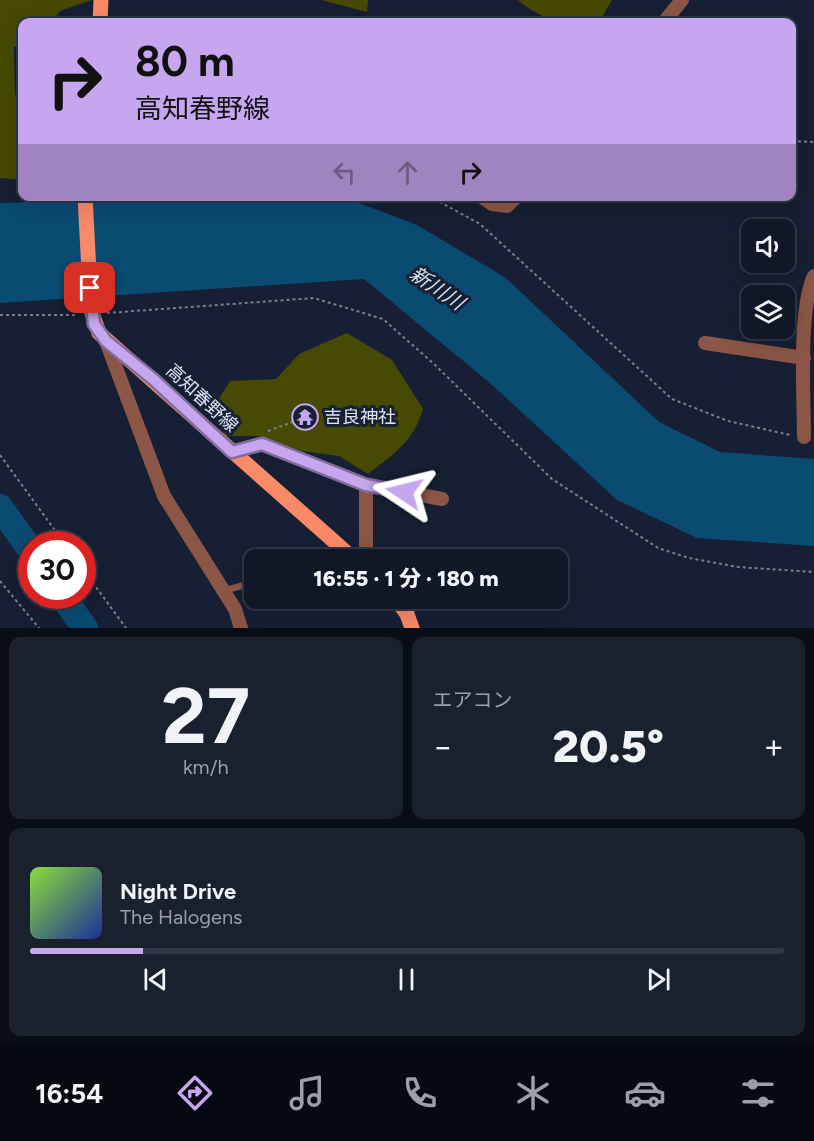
<!DOCTYPE html>
<html lang="ja">
<meta charset="utf-8">
<style>
:root{--surface:#101726;--page:#19202e;--text:#f1f3f6;--muted:#9c9fa7;--line:#303643;--accent:#c7a6f0}
body{margin:0;font-family:Figtree,"Noto Sans JP",sans-serif;background:var(--page);color:var(--text);height:100vh;display:flex;flex-direction:column;font-size:22px;white-space:nowrap}
*{box-sizing:border-box;margin:0}
p{font-size:20px;color:var(--muted)}
.icon{flex:none;width:33px;height:33px;fill:none;stroke:currentColor;stroke-width:2;stroke-linecap:round;stroke-linejoin:round}
.map{position:relative;height:628px;overflow:hidden}
.details{display:flex;flex-direction:column;gap:9px;padding:9px;background:#090d15;flex:1}
.details>*{flex:none}
.top-card{position:absolute;left:18px;top:18px;width:778px;height:183px;border-radius:12px;box-shadow:0 6px 24px #0002,0 0 0 2px var(--line);background:#c7a6f0;color:#111;overflow:hidden}
.controls{position:absolute;left:741px;top:219px;display:grid;gap:12px}
.controls a{display:grid;place-items:center;width:54px;height:54px;border-radius:12px;background:var(--surface);box-shadow:0 6px 24px #0002,0 0 0 2px var(--line);font-size:30px}
.speed{position:absolute;left:18px;top:531px;display:flex;gap:12px;font-size:30px;font-weight:700;text-align:center}
.speed>*{display:grid;place-content:center;width:78px;height:78px;border-radius:50%;background:var(--surface);box-shadow:0 6px 24px #0002,0 0 0 2px var(--line);line-height:1}
.speed .limit{border:9px solid #d22;background:#fff;color:#111}
.pin{position:absolute;display:grid;place-items:center;width:51px;height:51px;color:#fff;margin:-26px;border-radius:12px;box-shadow:0 3px 9px #0006}
.me{position:absolute;width:66px;margin:-33px;rotate:280deg;stroke-linejoin:round;filter:drop-shadow(0 0 4px #0008)}
.turn{display:flex;align-items:center;gap:21px;height:126px;padding:0 18px;font-size:27px}
.turn .icon{width:78px;height:78px;stroke-width:2.5}
.turn b{display:block;font-size:42px;line-height:51px}
.lanes{display:flex;align-items:center;height:57px;padding:0 18px;background:#0003;justify-content:center;gap:30px;direction:ltr}
.lanes .off{opacity:.35}
.big{font-size:45px;font-weight:800;line-height:1.1}
.details .card{flex:1;display:flex;flex-direction:column;justify-content:center;gap:9px;min-width:0;padding:0 21px;border-radius:12px;background:var(--page)}
.details .dial{align-items:center;gap:0}
.dial b{font-size:78px;line-height:1}
.song{display:flex;align-items:center;gap:18px}
.cover{width:72px;height:72px;border-radius:9px;background:linear-gradient(135deg,hsl(90 70% 55%),hsl(230 70% 35%))}
.played{height:6px;border-radius:3px;background:linear-gradient(90deg,var(--accent) 15%,var(--line) 15%)}
.keys{display:flex;justify-content:space-around;direction:ltr}
.heat{display:flex;justify-content:space-between;align-items:center;font-size:33px;direction:ltr}
.details .tiles{flex:1;display:grid;gap:9px;grid-template-columns:1fr 1fr}
.card:last-child{grid-column:span 2}
.trip{position:absolute;left:244px;top:549px;width:324px;height:60px;border-radius:12px;background:var(--surface);box-shadow:0 6px 24px #0002,0 0 0 2px var(--line);font-weight:800;line-height:60px;text-align:center}
.tab-bar{display:flex;height:96px;justify-content:space-around;align-items:center;background:#06090f;color:var(--muted)}
.tab-bar .icon{width:42px;height:42px}
.tab-bar .on{color:var(--accent)}
.tab-bar b{font-size:27px;color:var(--text)}
.map>svg:first-child{display:block}
.forest{fill:#464a02}
.water{fill:#0a4b71}
.lines{fill:none;stroke-linecap:round;stroke-linejoin:round}
.river{stroke:#0a4b71;stroke-width:26}
.building{fill:#342c43}
.path{stroke:#788091;stroke-width:2;stroke-dasharray:3 3;stroke-linecap:butt}
.lane{stroke:#8b5645;stroke-width:7}
.street{stroke:#8b5645;stroke-width:14}
.primary{stroke:#f88a67;stroke-width:15}
.route-casing{stroke:#816c9c;stroke-width:15}
.route{stroke:#c7a6f0;stroke-width:10}
.labels{text-anchor:middle;dominant-baseline:central;stroke-width:6;stroke-linejoin:round;paint-order:stroke}
.street-label{font-size:18px;fill:#dde4f2;stroke:#161f33}
.poi-label{font-size:18px;fill:#dde4f2;stroke:#161f33;text-anchor:start}
.water-label{font-size:20px;font-style:italic;fill:#d3e6f4;stroke:#161f33}
</style>
<div class="map">
<svg width="814" height="628" viewBox="0 0 814 628">
<rect width="100%" height="100%" fill="#161f33"/>
<g class="forest">
<path d="M0,0H92L60,11L52,22H22V44L14,47L15,95H22V180L0,178Z"/>
<path d="M321,0H368L367,12Z"/>
<path d="M518,0H612L599,22C566,23 545,23 518,0Z"/>
<path d="M347,333L392,360L423,409C413,442 395,453 368,474L339,456L301,451L258,436H226L211,411L230,381L276,379L299,354Z"/>
</g>
<path class="water" d="M201,197H343L417,225L506,278L659,422L720,452L814,459V546L697,538L617,500L490,383L364,279L0,303V203Z"/>
<g class="lines">
<g class="river">
<path d="M0,507L32,552"/>
<path d="M62,596L85,628"/>
</g>
</g>
<path class="building" d="M309,409L314,420L300,426L296,415Z"/>
<g class="lines">
<g class="path">
<path d="M792,141L814,142"/>
<path d="M429,196L480,224L672,399L728,421L790,435"/>
<path d="M107,313L314,298L383,319L434,364L552,479L658,548L689,558L738,567L814,572"/>
<path d="M0,315H77"/>
<path d="M268,431L298,420"/>
<path d="M0,455L65,544"/>
<path d="M82,568L126,628"/>
<path d="M0,581L39,628"/>
</g>
<path class="lane" d="M223,591L255,582"/>
<g class="street">
<path d="M664,22L682,0"/>
<path d="M481,196L492,204L507,206L517,196"/>
<path d="M106,341L164,496L235,609L241,628"/>
<path d="M705,343L804,358"/>
<path d="M804,437C804,397 798,311 814,276"/>
<path d="M232,452L262,444L366,485V560"/>
<path d="M366,485L442,499"/>
</g>
<g class="primary">
<path d="M100,22L101,0"/>
<path d="M85,196L91,310L99,333L355,560"/>
<path d="M395,598L407,614L412,628"/>
</g>
</g>
<g class="lines">
<g class="route-casing">
<path id="route" d="M90,288L94,324L106,341L153,379L232,452L262,444L366,485L404,492"/>
</g>
<use href="#route" class="route"/>
</g>
<defs>
<g id="temple-ring" transform="scale(1.35)"><circle r="9.5" fill="#161f33" stroke="#c7a6f0" stroke-width="1.5"/><path d="M0-6L5-2H3V0L6.5 2.5H4V6H1.5V3h-3V6H-4V2.5H-6.5L-3 0V-2H-5Z" fill="#c7a6f0"/></g>
</defs>
<g fill-rule="evenodd">
<use href="#temple-ring" x="305" y="417"/>
</g>
<g class="labels">
<g class="street-label">
<text transform="translate(202 398) rotate(43)">高知春野線</text>
</g>
<g class="poi-label">
<text x="324" y="417">吉良神社</text>
</g>
<g class="water-label">
<text transform="translate(437 288) rotate(34)">新川川</text>
</g>
</g>
</svg>
<div class="controls">
<a><svg class="icon" aria-label="sound" viewBox="0 0 24 24"><path d="M4 9h4l5-4v14l-5-4H4zM17 9q2 3 0 6"/></svg></a>
<a><svg class="icon" aria-label="layers" viewBox="0 0 24 24"><path d="M12 4l9 5-9 5-9-5zM3 14l9 5 9-5"/></svg></a>
</div>
<div class="speed"><div class="limit">30</div></div>
<div class="pin" style="left:90px;top:288px;background:#d93025"><svg class="icon" aria-label="arrive" viewBox="0 0 24 24"><path d="M6 21V4h12l-3 4 3 4H6"/></svg></div>
<svg class="me" style="left:404px;top:492px" viewBox="-20 -20 40 40"><path d="M0-17L14 15 0 8-14 15z" fill="#c7a6f0" stroke="#fff" stroke-width="4"/></svg>
<div class="trip">16:55 · 1 分 · 180 m</div>
<div class="top-card">
<div class="turn"><svg class="icon" aria-label="right" viewBox="0 0 24 24"><path d="M7 20v-9h11M14 6l5 5-5 5"/></svg><div><b>80 m</b>高知春野線</div></div>
<div class="lanes"><svg class="icon off" aria-label="left" viewBox="0 0 24 24"><path d="M17 20v-9H6M10 6l-5 5 5 5"/></svg><svg class="icon off" aria-label="ahead" viewBox="0 0 24 24"><path d="M12 20V5M6 11l6-6 6 6"/></svg><svg class="icon" aria-label="right" viewBox="0 0 24 24"><path d="M7 20v-9h11M14 6l5 5-5 5"/></svg></div>
</div>
</div>
<section class="details">
<div class="tiles">
<div class="card dial"><b>27</b><p>km/h</p></div>
<div class="card"><p>エアコン</p>
<div class="heat"><a>−</a><b class="big">20.5°</b><a>+</a></div>
</div>
<div class="card">
<div class="song"><i class="cover"></i><div><b>Night Drive</b><p>The Halogens</p></div></div>
<div class="played"></div>
<div class="keys"><svg class="icon" aria-label="previous" viewBox="0 0 24 24"><path d="M18 5L8 12l10 7zM5 5v14"/></svg><svg class="icon" aria-label="pause" viewBox="0 0 24 24"><path d="M8 5v14M16 5v14"/></svg><svg class="icon" aria-label="next" viewBox="0 0 24 24"><path d="M6 5l10 7-10 7zM19 5v14"/></svg></div>
</div>
</div>
</section>
<nav class="tab-bar">
<b>16:54</b>
<svg class="icon on" aria-label="directions" viewBox="0 0 24 24"><path d="M12 3l9 9-9 9-9-9zM9 14v-3h6M13 9l2 2-2 2"/></svg>
<svg class="icon" aria-label="music" viewBox="0 0 24 24"><path d="M9 18V5l10-2v13"/><circle cx="6" cy="18" r="3"/><circle cx="16" cy="16" r="3"/></svg>
<svg class="icon" aria-label="phone" viewBox="0 0 24 24"><path d="M5 4h4l2 5-3 2q2 4 5 5l2-3 5 2v4C11 20 4 13 5 4z"/></svg>
<svg class="icon" aria-label="climate" viewBox="0 0 24 24"><path d="M12 3v18M4 7l16 10M4 17L20 7"/></svg>
<svg class="icon" aria-label="car" viewBox="0 0 24 24"><path d="M5 17H2v-5l4-1 3-4h7l3 4 3 1v5h-3M9 17h6M6 11h13"/><circle cx="7" cy="17" r="2"/><circle cx="17" cy="17" r="2"/></svg>
<svg class="icon" aria-label="filters" viewBox="0 0 24 24"><path d="M4 7h16M4 17h16"/><circle cx="9" cy="7" r="2"/><circle cx="15" cy="17" r="2"/></svg>
</nav>
